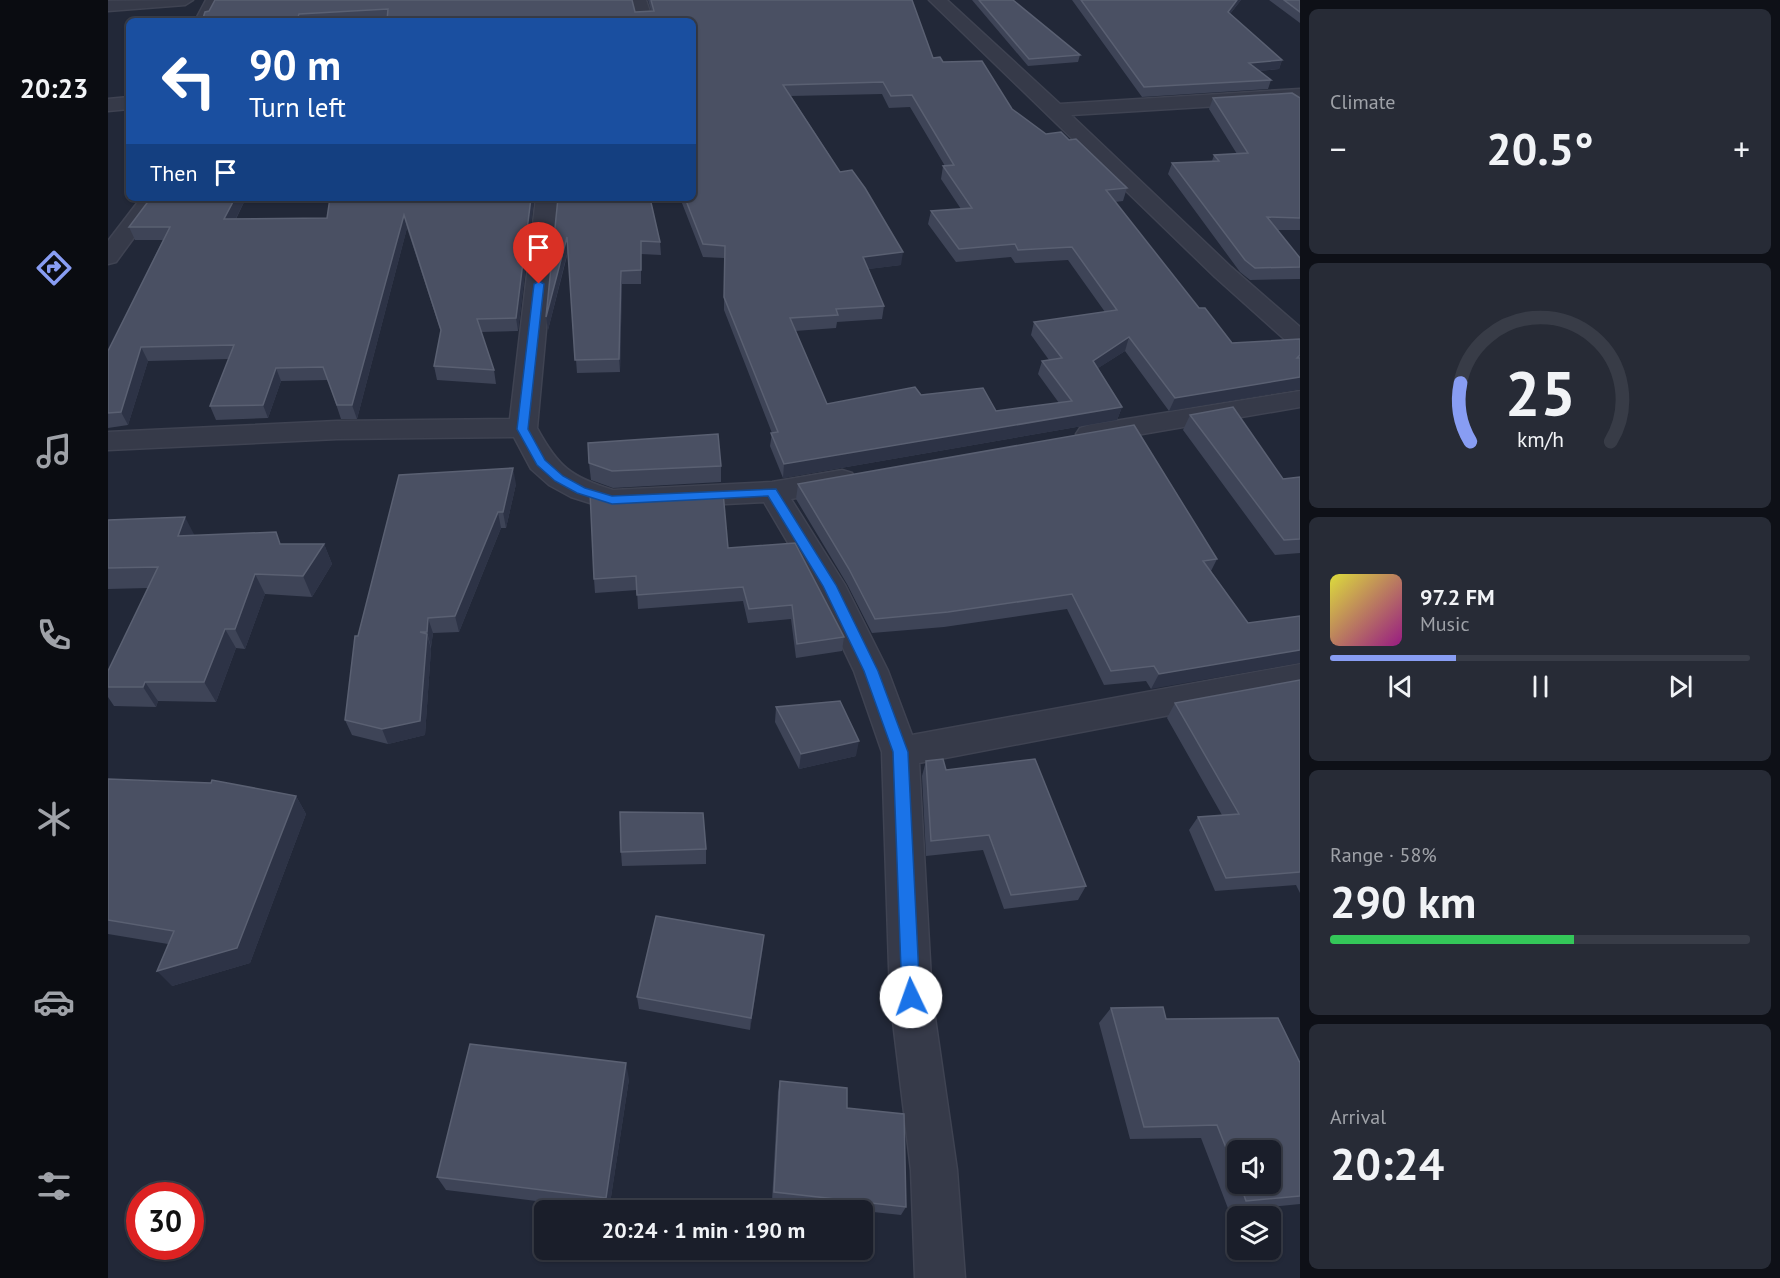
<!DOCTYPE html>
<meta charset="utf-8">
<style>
:root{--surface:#1a1e2a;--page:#272b36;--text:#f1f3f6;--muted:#9fa2a8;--line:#383c47;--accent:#889df3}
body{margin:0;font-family:"PT Sans",sans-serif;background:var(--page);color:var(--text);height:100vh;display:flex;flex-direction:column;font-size:22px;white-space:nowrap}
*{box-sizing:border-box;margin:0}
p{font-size:20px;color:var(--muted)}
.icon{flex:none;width:33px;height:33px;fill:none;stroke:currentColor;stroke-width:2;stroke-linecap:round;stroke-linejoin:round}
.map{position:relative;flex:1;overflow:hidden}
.drawer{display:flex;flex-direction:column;gap:9px;padding:9px;background:#0e1017;width:480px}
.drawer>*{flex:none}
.guide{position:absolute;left:18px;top:18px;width:570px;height:183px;border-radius:9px;box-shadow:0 2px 4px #0004,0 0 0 2px var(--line);background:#1a4fa0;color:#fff;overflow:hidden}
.buttons{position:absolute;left:1119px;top:1140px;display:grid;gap:12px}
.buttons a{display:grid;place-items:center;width:54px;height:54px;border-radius:9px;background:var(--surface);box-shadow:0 2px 4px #0004,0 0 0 2px var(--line);font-size:30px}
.speed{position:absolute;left:18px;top:1182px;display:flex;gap:12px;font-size:30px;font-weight:700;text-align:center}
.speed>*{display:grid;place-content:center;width:78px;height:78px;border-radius:50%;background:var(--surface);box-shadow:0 2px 4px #0004,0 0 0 2px var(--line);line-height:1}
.speed .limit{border:9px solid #d22;background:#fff;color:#111}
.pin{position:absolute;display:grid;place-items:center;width:51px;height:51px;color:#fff;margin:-62px -26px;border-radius:50% 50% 50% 0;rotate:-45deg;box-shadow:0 0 6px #0007}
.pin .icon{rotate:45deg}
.me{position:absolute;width:66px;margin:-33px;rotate:357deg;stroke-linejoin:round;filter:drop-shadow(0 0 4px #0008)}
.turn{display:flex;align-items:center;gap:21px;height:126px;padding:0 24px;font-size:27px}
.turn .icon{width:78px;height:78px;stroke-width:2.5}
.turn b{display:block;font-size:42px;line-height:51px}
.then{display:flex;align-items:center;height:57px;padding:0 24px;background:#0003;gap:12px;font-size:22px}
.big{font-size:45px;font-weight:700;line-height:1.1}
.drawer .card{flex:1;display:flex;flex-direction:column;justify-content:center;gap:9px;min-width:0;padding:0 21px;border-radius:9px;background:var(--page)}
.drawer .dial{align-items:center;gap:0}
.dial svg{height:156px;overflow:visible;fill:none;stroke:var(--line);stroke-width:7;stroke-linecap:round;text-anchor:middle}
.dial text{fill:var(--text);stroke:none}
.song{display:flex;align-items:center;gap:18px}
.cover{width:72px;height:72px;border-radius:9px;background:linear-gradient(135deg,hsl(60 70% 55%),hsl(310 70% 35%))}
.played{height:6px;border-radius:3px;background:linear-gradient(90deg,var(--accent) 30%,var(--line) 30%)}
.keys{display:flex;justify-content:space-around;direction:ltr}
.heat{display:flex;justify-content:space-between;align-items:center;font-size:33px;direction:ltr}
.charge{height:9px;border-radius:4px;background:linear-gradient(90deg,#34c759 58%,var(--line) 0)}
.trip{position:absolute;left:426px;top:1200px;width:339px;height:60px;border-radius:9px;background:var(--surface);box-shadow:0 2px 4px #0004,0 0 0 2px var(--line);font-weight:700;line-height:60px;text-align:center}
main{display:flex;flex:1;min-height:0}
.tabs{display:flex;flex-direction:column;width:108px;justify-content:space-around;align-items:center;background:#0a0c11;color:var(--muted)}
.tabs .icon{width:42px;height:42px}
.tabs .current{color:var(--accent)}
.tabs b{font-size:27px;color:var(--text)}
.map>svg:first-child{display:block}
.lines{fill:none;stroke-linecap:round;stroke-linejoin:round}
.minor-casing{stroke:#3f4352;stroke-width:3}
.minor{fill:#363a49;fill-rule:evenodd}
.wall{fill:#3e4457;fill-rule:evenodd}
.shaded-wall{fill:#2d3346}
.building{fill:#4a5063;stroke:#5a6072;stroke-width:1.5;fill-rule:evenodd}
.route{fill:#1a73e8;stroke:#114b97;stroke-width:1.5}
</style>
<main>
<nav class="tabs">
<b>20:23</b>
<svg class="icon current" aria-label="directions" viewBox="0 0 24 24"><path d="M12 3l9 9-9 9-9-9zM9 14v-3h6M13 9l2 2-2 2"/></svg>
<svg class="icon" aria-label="music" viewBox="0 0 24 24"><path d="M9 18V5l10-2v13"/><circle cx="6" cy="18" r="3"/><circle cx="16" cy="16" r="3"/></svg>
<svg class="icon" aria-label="phone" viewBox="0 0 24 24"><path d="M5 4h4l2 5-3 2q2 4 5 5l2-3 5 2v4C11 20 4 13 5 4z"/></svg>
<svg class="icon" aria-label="climate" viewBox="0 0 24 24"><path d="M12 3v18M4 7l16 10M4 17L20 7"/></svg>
<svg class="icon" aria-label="car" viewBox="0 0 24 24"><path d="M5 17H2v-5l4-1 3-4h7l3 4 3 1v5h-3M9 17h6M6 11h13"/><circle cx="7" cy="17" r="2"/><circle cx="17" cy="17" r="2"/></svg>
<svg class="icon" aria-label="filters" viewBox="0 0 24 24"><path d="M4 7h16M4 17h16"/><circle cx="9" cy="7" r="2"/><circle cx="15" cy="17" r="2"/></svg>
</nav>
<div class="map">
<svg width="1192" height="1278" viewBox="0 0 1192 1278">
<rect width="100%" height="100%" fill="#222838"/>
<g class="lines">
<g class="minor-casing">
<g id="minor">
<path d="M85,0L77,5L0,11V1Z"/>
<path d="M98,0H114L103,21H87Z"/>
<path d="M522,0H538L545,21H529Z"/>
<path d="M821,0H839L952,104L1192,89V101L963,115L1123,267L1192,327V348L1183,345L1107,277Z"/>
<path d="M21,97V109L0,111V99Z"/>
<path d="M33,198H55L8,262L0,264V241Z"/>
<path d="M428,198H450L429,428C450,467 463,477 505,490L664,482L734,470L744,473L748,480L744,487L683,499L737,585L780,671L804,735L1192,664V690L811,763L824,997L849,1170L857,1278H807L803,1170L782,997L774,752L746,671L706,587L656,502L504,510L463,497L441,485L423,469L406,437L229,439L0,450V432L229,421L402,419Z"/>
<path d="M1192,391V407L982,443L972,440L968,434L972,428L982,425Z"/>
</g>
</g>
<use href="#minor" class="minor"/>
</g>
<g class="wall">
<path d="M107,0L527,12L543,11L540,0H804L825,58L835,62L938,134L961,140L1019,188L1015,201L1007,202L1091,308L1124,343L1192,339V389L1061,411L1017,351L990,368L1014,407L1009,420L675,478L662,446L664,433L616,310V258L595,257L572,198H585V21H94L101,11ZM774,94L781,108L802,107L837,166H835L833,179L853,209L823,211L820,224L848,262L903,257L907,263L960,260L997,312L926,322L923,335L941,360L934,361L930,374L951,403L888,411L813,395L719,404L687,331L728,328L729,322L774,319L776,306L760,269L793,265L683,96Z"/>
<path d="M864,0H905L972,55L970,62L920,66Z"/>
<path d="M964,0H1133L1122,14L1174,60L1171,69L1151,71L1163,80L1160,89L1034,97Z"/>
<path d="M1161,0H1192V23Z"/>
<path d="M1105,98H1192V230H1169L1192,258V279L1142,280L1132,272L1060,174L1064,163L1104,161L1106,155L1129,154L1101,109Z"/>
<path d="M44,198H138L128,219L219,218L222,198H426L410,331L373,332L386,370L388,384L329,380L326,366L333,332L299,228L249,419H233L220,380L173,381L160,418L108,420L102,406L121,359L40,361L20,425L0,428V351L55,240H27L21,227Z"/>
<path d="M450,198L552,242L553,255L533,254V284H514L512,372L469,373L460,252L440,330L438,317Z"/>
<path d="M1082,415L1175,479L1192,477V553L1167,555L1075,430Z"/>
<path d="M481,463L613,466V482L505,488L483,480Z"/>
<path d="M408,484L398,528H393L351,632L325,633L323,647V649L317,735L280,744L244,735L237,720L250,636Z"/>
<path d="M690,484L1109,559L1103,571L1140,623L1043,689L1038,681L996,685L959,609L836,627L764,633L739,584L688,499Z"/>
<path d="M0,520L86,535L173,544H216L224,564L204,597L157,594L137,649L128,648L108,702L50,701L48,707L6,706L0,697V671L40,588L0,589Z"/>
<path d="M620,548L736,637L734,651L688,658L683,619L640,623L635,601L530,609L529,590L487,593L486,579Z"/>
<path d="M1192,680V893L1188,885L1107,891L1081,830L1090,817L1114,815L1059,718L1067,703Z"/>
<path d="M668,707L748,756L691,769L667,722Z"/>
<path d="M818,761L838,770L978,886L970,900L896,909L875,850L818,856L814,776Z"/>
<path d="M0,779L188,796L198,814L142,963L64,986L60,944L0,934Z"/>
<path d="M598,849V864L514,866L513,852Z"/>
<path d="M656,935L642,1030L531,1009L529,997Z"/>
<path d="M1003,1008L1058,1019L1192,1063V1204L1121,1211L1093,1138L1022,1139L991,1023ZM1130,1150L1162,1184H1130Z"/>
<path d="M521,1079L501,1210L338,1190L329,1177Z"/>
<path d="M672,1081L739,1108L798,1207L793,1215L664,1201L670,1092Z"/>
</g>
<g class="shaded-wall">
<path d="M1129,0H1133L1117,20L1120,12Z"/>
<path d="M191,14L193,21H189Z"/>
<path d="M1174,60L1171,69L1138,72L1141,63Z"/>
<path d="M127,198H138L121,232L116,219Z"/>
<path d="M423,198H426L410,331L408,318Z"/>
<path d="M296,215L299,228L249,419L244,405Z"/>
<path d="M459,237L460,250L440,330L438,317Z"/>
<path d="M795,252L793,265L753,270L755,257Z"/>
<path d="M513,271L514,284L512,372L511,359Z"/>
<path d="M1021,337L1017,351L981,374L985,361Z"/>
<path d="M33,347L40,361L20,425L13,412Z"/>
<path d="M168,368L173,381L160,418L155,405Z"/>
<path d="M1192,377V389L1061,411L1067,398Z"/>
<path d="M1014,407L1009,420L675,478L676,464Z"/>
<path d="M405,468L408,484L398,528L395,512Z"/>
<path d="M390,512L393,528L351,632L347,616Z"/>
<path d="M77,517L88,538L70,536Z"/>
<path d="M216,544L224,564L204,597L195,576Z"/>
<path d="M147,574L157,594L137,649L127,629Z"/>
<path d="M320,618L325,633L323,647L319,632Z"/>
<path d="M117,629L128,648L108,702L96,682Z"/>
<path d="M319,634L323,649L317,735L280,744L274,729Z"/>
<path d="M1192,650V663L1043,689L1051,674Z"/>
<path d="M37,682L50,701L48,707L35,687Z"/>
<path d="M751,741L748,756L691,769L693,754Z"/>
<path d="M188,796L198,814L142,963L64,986L49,971Z"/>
<path d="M656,935L655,948L642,1030L643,1018Z"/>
<path d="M518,1063L521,1079L501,1210L498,1198Z"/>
</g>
<g class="building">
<path d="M107,0H524L527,12L546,11L543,0H804L825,58L832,57L835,62L874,61L904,109L938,134L953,132L961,140L968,139L1019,188L998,190L1091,308H1097L1124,343L1192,339V355L1189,358H1192V377L1067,398L1021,337L985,361L1014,407L676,464L663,433L670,432L616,297L617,246L595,244L577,198H585V21H279L280,9L191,14L189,21H94L97,12L101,11ZM775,82L783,96L804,95L846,165L835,166L864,208L823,211L851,249L907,244L910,250L964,247L1009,310L926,322L954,358L934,361L964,401L888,411L875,388L813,395L807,387L719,404L682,318L730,315L728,309L776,306L755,257L795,252L757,188L744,170L732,172L675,85Z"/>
<path d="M871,0H905L972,55L921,59Z"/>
<path d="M973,0H1129L1120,12L1174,60L1141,63L1163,80L1036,87Z"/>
<path d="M1176,0H1192V12Z"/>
<path d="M1184,93L1192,98V218L1159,217L1192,258V267L1147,268L1137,260L1064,163L1111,161L1106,155L1140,153L1105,98Z"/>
<path d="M44,198H127L116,219L219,218L222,198H423L408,318L369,319L386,370L326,366L333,330L296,215L244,405H229L215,367L168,368L155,405L102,406L126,345L33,347L13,412L0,413V351L62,227H21L39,203Z"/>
<path d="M450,198H542L552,242L533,241V270L513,271L511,359L467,360L459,237L438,317Z"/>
<path d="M1125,407L1175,479L1192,477V539L1176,540L1082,415Z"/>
<path d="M1026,425L1109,559L1095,561L1140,623L1192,616V650L1051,674L1046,666L1003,671L964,594L840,612L767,619L741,569L690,484Z"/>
<path d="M610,434L613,466L504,471L481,463L480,443Z"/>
<path d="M405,468L395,512H390L347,616L320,618L319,632H312L319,634L312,721L274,729L237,720L247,636H250L291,475Z"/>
<path d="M482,492L503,498L615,492L620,548L687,543L736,637L689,644L684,605L641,609L635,587L529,595L528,576L486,579Z"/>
<path d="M77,517L70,536L168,532L172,544H216L195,576L147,574L127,629H117L96,682H37L35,687H0V671L50,567L0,568V520Z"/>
<path d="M1192,680V872L1118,878L1090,817L1131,814L1067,703Z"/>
<path d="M732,701L751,741L693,754L668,707Z"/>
<path d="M835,759L838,770L927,759L978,886L903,895L881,835L823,841L818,761Z"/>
<path d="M0,779L103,783L104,780L188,796L129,948L49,971L66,931L0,920Z"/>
<path d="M512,812L595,813L598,849L513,852Z"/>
<path d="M548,916L656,935L643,1018L529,997Z"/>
<path d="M1055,1007L1058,1019L1170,1018L1192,1063V1196L1138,1201L1132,1184H1162V1150H1130V1178L1109,1125L1036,1127L1003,1008Z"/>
<path d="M362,1044L518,1063L498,1198L329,1177Z"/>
<path d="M672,1081L739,1088V1108L796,1114L798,1207L666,1192Z"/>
</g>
<path class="route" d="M431,281L436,284L420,429L437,460L455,476L477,488L504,496L668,489L728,585L770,671L800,752L812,997L809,1003L803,1006L797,1003L794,997L785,752L756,671L715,586L660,496L504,504L469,493L447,481L429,465L409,429L426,284Z"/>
</svg>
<div class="buttons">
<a><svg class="icon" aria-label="sound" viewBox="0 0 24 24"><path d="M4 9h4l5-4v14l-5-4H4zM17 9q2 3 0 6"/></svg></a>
<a><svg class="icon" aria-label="layers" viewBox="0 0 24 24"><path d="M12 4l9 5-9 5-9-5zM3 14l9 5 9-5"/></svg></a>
</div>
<div class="speed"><div class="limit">30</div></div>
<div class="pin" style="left:431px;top:284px;background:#d93025"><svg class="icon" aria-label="arrive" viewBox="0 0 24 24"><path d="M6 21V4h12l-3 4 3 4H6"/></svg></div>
<svg class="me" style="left:803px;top:997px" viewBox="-20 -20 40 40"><circle r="19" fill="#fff"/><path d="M0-13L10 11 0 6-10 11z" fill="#1a73e8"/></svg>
<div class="trip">20:24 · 1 min · 190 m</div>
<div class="guide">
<div class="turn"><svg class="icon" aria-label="left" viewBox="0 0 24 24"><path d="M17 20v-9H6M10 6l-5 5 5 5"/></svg><div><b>90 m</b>Turn left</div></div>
<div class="then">Then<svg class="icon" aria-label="arrive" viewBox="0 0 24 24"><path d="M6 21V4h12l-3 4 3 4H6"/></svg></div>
</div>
</div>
<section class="drawer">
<div class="card"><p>Climate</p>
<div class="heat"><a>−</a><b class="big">20.5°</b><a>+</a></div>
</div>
<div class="card dial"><svg viewBox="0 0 100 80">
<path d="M14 69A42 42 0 1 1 86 69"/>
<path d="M14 69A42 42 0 0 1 9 39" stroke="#889df3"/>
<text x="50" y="56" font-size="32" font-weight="700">25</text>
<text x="50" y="72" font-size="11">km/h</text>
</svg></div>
<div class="card">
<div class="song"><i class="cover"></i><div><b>97.2 FM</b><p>Music</p></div></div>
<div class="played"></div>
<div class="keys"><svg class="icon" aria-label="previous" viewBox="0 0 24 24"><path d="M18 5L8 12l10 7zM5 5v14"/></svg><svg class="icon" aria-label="pause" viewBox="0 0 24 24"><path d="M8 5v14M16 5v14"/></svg><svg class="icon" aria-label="next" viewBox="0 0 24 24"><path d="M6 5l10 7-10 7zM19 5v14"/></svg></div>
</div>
<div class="card"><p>Range · 58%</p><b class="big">290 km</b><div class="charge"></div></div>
<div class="card"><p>Arrival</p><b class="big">20:24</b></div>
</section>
</main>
